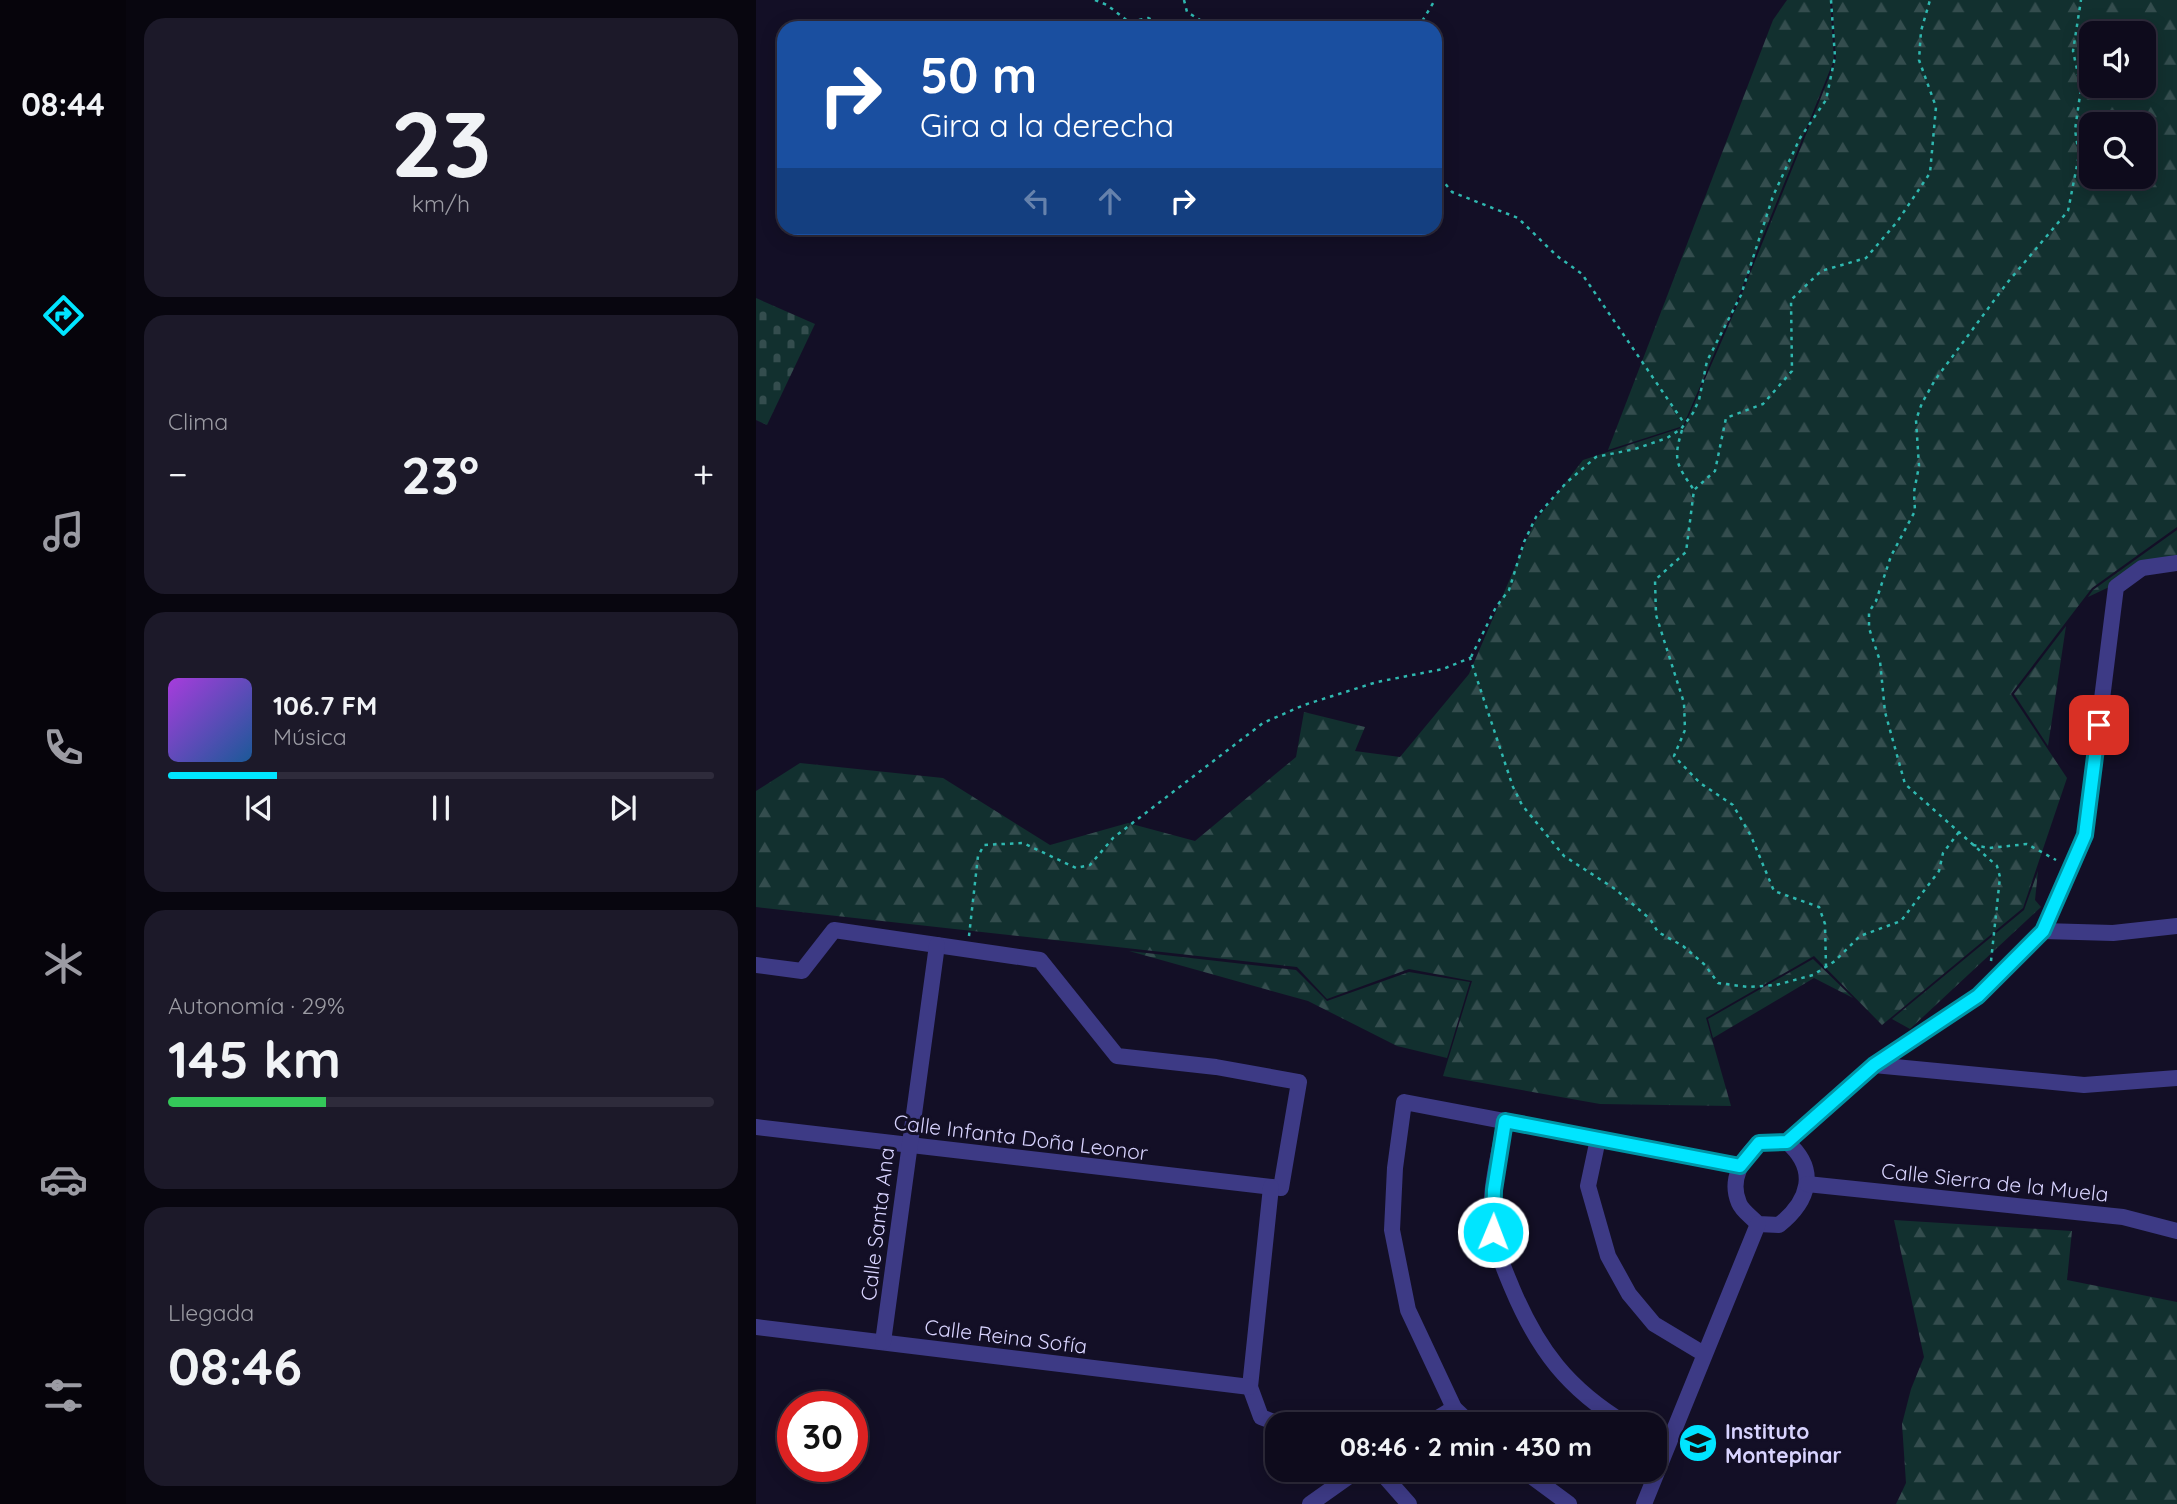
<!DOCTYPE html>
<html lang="es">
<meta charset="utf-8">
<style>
:root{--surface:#0e0b1c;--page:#1c1929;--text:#f1f3f6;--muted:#9b9ba3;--line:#2e2b3b;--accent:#00e5ff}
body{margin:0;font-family:Quicksand,sans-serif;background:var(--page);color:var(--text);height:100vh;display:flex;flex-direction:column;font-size:26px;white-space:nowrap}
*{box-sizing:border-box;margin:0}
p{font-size:23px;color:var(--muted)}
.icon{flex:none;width:38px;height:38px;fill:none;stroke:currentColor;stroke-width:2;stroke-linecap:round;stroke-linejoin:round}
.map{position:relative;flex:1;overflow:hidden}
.side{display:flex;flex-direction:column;gap:18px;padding:18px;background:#08060f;width:630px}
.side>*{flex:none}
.hud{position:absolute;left:21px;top:21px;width:665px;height:214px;border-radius:21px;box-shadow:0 4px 18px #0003,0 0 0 2px var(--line);background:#1a4fa0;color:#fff;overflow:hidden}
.tools{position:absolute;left:1323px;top:21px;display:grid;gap:14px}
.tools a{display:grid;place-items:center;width:77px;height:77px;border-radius:14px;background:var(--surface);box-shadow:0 4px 18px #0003,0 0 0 2px var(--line);font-size:35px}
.speed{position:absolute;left:21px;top:1391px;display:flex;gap:14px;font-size:35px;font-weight:700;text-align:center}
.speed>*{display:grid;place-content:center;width:91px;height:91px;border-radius:50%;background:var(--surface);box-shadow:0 4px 18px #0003,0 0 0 2px var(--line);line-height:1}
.speed .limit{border:10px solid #d22;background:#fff;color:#111}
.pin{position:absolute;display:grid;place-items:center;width:60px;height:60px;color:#fff;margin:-30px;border-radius:14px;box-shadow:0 4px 10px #0006}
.me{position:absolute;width:77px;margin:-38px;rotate:1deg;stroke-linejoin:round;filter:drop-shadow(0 0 5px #0008)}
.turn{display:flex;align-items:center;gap:24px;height:147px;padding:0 28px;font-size:32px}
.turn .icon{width:91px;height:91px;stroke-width:2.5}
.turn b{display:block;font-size:49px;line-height:60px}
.lanes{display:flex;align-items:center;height:66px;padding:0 28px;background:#0003;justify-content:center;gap:35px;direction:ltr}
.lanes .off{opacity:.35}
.big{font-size:52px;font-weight:800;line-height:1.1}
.side .widget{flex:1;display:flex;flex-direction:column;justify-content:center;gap:10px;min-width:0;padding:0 24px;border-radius:21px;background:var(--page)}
.side .dial{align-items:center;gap:0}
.dial b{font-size:91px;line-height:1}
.song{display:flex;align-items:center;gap:21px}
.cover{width:84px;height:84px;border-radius:10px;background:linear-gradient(135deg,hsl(280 70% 55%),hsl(210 70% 35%))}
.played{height:7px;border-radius:4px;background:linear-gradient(90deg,var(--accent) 20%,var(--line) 20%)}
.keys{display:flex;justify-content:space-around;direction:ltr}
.heat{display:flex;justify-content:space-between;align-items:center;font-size:38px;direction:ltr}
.charge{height:10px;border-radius:5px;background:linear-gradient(90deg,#34c759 29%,var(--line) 0)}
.trip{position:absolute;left:509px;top:1412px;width:402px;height:70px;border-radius:21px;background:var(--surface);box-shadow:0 4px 18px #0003,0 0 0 2px var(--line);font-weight:800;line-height:70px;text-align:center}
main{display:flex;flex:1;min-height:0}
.dock{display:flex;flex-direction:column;width:126px;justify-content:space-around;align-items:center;background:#06040b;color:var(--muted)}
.dock .icon{width:49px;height:49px}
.dock .selected{color:var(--accent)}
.dock b{font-size:32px;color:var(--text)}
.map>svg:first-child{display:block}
.forest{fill:url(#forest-firs);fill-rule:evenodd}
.cemetery{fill:url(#cemetery-stones)}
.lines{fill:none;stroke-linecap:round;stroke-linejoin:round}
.path{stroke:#2fb8b0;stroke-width:2.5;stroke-dasharray:3.5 5;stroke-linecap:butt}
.minor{stroke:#3d3a85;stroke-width:16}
.route-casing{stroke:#0095a6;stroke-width:18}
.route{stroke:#00e5ff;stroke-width:12}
.labels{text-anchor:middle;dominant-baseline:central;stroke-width:6;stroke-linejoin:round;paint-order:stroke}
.street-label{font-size:21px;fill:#d9d4ff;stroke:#130f26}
.poi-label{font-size:21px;font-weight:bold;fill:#d9d4ff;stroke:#130f26;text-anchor:start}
</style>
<main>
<nav class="dock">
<b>08:44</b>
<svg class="icon selected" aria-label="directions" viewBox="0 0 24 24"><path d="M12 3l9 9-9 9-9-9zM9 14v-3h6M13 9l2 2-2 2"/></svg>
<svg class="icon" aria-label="music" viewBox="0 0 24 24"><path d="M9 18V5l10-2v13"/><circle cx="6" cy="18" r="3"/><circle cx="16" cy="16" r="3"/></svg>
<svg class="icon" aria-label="phone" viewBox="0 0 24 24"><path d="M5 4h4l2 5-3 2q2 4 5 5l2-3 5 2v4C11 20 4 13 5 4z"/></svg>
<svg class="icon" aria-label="climate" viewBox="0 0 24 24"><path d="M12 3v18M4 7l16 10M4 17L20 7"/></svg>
<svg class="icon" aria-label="car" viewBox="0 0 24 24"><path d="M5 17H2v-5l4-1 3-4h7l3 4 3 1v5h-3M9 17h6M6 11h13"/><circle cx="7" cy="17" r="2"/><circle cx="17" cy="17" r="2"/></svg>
<svg class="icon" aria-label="filters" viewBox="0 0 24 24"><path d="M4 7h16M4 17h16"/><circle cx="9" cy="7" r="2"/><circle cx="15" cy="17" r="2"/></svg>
</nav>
<section class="side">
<div class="widget dial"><b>23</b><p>km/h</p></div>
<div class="widget"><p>Clima</p>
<div class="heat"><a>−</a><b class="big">23°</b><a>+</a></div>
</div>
<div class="widget">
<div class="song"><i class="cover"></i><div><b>106.7 FM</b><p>Música</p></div></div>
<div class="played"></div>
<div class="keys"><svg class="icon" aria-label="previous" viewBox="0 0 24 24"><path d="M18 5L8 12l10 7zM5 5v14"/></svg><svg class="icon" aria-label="pause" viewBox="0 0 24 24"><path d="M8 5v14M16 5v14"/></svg><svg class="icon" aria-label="next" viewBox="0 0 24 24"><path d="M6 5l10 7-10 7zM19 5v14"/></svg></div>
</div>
<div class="widget"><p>Autonomía · 29%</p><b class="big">145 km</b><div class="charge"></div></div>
<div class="widget"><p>Llegada</p><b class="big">08:46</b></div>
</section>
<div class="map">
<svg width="1421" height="1504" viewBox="0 0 1421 1504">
<defs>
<pattern id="forest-firs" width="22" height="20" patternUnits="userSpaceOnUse" patternTransform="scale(1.75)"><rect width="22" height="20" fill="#12302f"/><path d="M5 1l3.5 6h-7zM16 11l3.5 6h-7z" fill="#344d4e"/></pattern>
<pattern id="cemetery-stones" width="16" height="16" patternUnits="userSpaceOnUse" patternTransform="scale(1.75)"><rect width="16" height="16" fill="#12302f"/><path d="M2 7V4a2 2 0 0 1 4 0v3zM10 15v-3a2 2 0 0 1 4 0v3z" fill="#344d4e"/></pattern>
</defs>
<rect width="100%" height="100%" fill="#130f26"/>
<g class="forest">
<path d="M1031,0H1074L1078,60L979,305L927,426L852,450L1017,20Z"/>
<path d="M1076,0H1421V527L1336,588L1255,694L1311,778L1267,908L1126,1025L1058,956L950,1018L975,1106L844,1104L687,1076L716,981L653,969L571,999L541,967L0,907V791L44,763L187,778L294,845L372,823L439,841L540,757L548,712L609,727L599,751L644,757L713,674L778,523L827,460L928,427L981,306L1080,60ZM1388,33V86H1335V33ZM1335,124H1388V177H1335Z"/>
<path d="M1421,530V555L1332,597L1337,590Z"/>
<path d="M1310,626L1292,746L1258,694Z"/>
<path d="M1282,871L1279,900L1285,907L1154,1029L1136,1019L1268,910Z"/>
<path d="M373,951L540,970L571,1001L653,972L714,982L691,1058L641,1046L552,1001Z"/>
<path d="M1057,959L1097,998L1058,978L957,1038L952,1019Z"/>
<path d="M1138,1220L1316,1231L1311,1280L1421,1302V1504H1140L1150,1483L1146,1424L1155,1389L1168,1357Z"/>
</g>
<path class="cemetery" d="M0,298L59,324L11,425L0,420Z"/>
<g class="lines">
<g class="path">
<path d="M339,0L351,5L373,22L392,18L416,28"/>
<path d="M428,0L431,12L457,28"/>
<path d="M662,28L679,0"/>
<path d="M679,171L696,192L762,218L801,256L826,274L928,423"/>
<path d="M926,430C917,460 920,464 938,490"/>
<path d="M715,657L740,607L753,590L768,542L780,517L810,483L840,457L879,449L911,438L925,429L937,413L943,400L951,361L985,295L1017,196L1044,138L1070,100L1079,57L1075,0"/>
<path d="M1217,845L1233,848L1271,844L1300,860"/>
<path d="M213,936L222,856L228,845L267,843L320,868L334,865L357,838L507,723L548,705L621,682L687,669L714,658L757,787L766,805L808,856L859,889L894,919L902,932L927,946L949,965L962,983L992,987L1020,985L1057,975L1079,961L1104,936L1145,921L1183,871L1187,853L1203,832"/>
<path d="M1235,961L1244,877L1241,866L1149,784L1129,712L1124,661L1113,628V612L1120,601L1135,556L1159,511L1158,492L1163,466L1160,420L1166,403L1179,380L1251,283L1312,211L1323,155L1319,130L1325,88L1317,51L1325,0"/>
<path d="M1070,967L1069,924L1063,907L1018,891L995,836L977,805L944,783L918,756L929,730L928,703L900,615L899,580L930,552L938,490L959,471L970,418L1007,404L1036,371L1035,300L1065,271L1110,258L1141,222L1174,173L1180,107L1163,60L1165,31L1174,0"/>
</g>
<g class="minor">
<path d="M1287,931L1357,933L1421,926"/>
<path d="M0,965L46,971L78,930L284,960L361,1056L460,1067L543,1082L525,1188L0,1127"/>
<path d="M1118,1065L1328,1085L1421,1078"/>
<path d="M749,1121C743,1156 731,1197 737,1233C740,1251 749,1271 756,1288C782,1350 812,1389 870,1424"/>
<path d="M842,1139L832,1186L852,1256L873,1294L898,1324L948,1354"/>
<path d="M1031,1142L1118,1065L1222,996L1287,931L1329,835L1360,587L1386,568L1421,563"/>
<path d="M1031,1142C1063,1170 1053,1201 1023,1225L1002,1224C997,1218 986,1211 983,1203C973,1180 986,1158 1003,1143Z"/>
<path d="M1051,1184L1367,1217L1421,1231"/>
<path d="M515,1187L494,1387L505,1417L523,1424"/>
<path d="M0,1327L494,1387"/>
<path d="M127,1342L181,945"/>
<path d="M672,1424L698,1408"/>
<path d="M715,1424L698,1408L652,1310L636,1230L639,1168L648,1102L984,1166"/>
<path d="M623,1470L653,1504"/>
<path d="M767,1470L813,1504"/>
<path d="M554,1504L602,1470"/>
<path d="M888,1504L1002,1224"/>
</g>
</g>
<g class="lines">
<g class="route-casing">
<path id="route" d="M737,1232L738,1190L749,1121L984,1166L1003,1143L1031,1142L1118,1065L1222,996L1287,931L1329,835L1343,725"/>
</g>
<use href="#route" class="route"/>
</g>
<defs>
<g id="school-disc" transform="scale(2.0125)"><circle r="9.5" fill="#00e5ff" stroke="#130f26"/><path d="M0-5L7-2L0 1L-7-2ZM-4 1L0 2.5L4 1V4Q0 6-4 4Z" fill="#111"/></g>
</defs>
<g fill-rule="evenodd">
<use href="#school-disc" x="942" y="1443"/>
</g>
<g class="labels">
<g class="street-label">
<text transform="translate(265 1137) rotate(7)">Calle Infanta Doña Leonor</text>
<text transform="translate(1239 1182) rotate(6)">Calle Sierra de la Muela</text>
<text transform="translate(121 1224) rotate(-83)">Calle Santa Ana</text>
<text transform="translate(250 1336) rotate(7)">Calle Reina Sofía</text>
</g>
<g class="poi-label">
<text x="969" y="1431">Instituto<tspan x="969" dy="24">Montepinar</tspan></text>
</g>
</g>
</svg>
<div class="tools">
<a><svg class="icon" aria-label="sound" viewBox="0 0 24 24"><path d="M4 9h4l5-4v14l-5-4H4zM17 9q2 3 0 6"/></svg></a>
<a><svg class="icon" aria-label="search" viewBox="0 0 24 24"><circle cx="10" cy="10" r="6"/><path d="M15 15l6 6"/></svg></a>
</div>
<div class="speed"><div class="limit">30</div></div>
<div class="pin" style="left:1343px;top:725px;background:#d93025"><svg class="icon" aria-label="arrive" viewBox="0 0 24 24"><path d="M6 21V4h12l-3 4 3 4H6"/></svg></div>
<svg class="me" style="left:737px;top:1232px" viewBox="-20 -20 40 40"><circle r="17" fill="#00e5ff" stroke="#fff" stroke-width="3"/><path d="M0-11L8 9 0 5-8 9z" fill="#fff"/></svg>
<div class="trip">08:46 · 2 min · 430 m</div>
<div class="hud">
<div class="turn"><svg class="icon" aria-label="right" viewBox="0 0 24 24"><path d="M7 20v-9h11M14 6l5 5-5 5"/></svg><div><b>50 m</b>Gira a la derecha</div></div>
<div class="lanes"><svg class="icon off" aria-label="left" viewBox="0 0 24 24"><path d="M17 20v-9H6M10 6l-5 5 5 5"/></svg><svg class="icon off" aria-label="ahead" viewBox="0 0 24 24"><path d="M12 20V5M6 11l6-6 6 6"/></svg><svg class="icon" aria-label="right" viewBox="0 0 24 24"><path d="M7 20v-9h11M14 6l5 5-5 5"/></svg></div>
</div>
</div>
</main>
